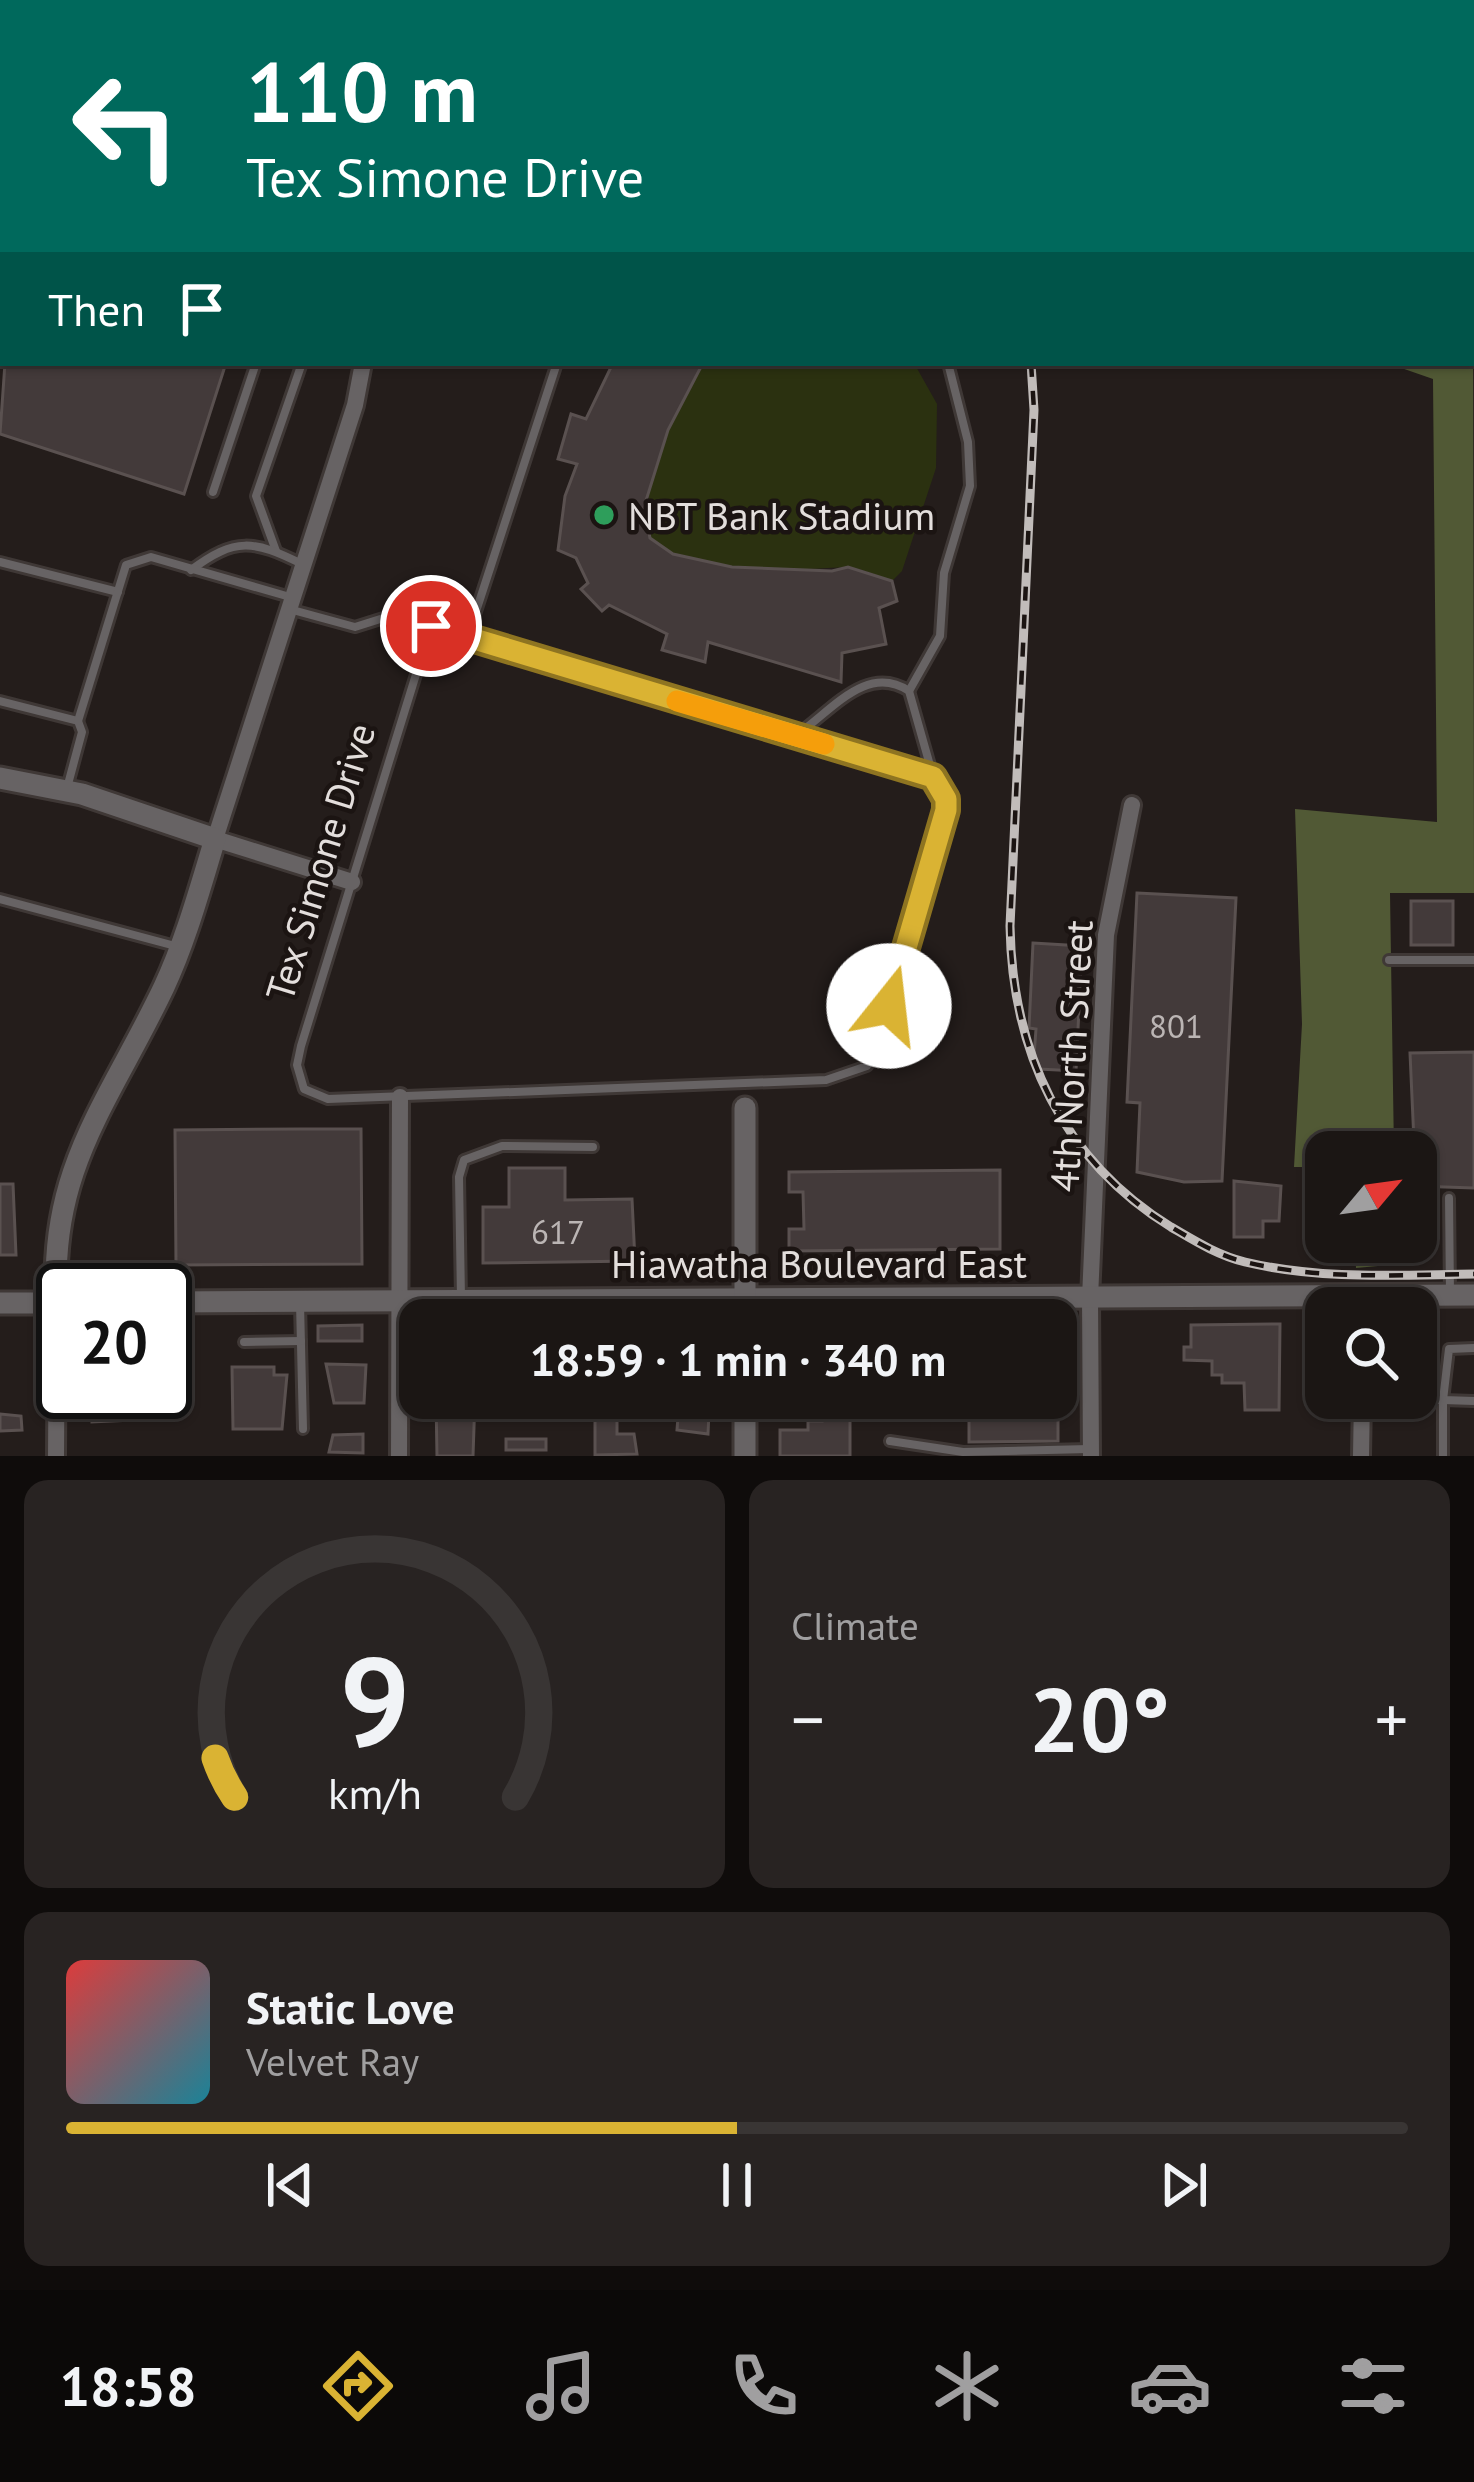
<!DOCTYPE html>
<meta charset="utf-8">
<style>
:root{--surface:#1b1614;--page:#282322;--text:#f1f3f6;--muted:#a09fa0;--line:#393534;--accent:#dab333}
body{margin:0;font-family:"PT Sans",sans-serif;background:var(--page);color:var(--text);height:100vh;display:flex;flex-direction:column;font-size:45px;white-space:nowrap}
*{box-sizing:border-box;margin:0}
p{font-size:39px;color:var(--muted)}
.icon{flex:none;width:66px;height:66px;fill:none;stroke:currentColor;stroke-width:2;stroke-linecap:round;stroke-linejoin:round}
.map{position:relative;height:1456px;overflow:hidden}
.panel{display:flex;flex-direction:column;gap:24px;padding:24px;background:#0f0c0b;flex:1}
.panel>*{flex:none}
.top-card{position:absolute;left:0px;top:0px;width:1476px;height:366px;box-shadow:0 3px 9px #0004,0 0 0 3px var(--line);background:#00695c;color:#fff;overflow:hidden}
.needle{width:78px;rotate:61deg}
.tools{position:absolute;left:1305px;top:1131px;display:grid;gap:24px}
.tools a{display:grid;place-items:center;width:132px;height:132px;border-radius:24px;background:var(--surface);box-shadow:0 3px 9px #0004,0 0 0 3px var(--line);font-size:60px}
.speed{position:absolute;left:36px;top:1263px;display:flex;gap:24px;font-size:60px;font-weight:700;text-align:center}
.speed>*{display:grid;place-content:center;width:156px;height:156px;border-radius:50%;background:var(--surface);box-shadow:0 3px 9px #0004,0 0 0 3px var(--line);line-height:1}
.speed .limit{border:6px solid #111;border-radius:18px;background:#fff;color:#111}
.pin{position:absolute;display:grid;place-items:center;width:102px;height:102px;color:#fff;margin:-51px;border:6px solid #fff;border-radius:50%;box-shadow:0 3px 12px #0007}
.me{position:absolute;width:132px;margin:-66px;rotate:16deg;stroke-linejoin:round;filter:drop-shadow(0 0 9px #0008)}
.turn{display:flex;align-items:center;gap:42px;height:252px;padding:0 48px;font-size:54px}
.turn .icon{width:156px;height:156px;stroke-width:2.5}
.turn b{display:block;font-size:84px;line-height:102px}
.then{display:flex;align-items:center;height:114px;padding:0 48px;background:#0003;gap:24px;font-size:45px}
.big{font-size:90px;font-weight:600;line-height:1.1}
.panel .widget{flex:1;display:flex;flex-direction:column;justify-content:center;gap:18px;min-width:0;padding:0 42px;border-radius:24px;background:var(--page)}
.panel .dial{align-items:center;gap:0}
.dial svg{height:312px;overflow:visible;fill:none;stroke:var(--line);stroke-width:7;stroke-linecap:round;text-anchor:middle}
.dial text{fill:var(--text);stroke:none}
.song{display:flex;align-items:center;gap:36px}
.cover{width:144px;height:144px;border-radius:18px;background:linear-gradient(135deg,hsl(0 70% 55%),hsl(190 70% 35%))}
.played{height:12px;border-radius:6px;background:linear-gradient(90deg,var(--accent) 50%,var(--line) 50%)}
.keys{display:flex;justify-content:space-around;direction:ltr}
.heat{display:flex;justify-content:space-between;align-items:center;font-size:66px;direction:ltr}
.panel .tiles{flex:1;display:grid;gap:24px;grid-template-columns:1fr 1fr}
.widget:last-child{grid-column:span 2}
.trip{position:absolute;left:399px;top:1299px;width:678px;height:120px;border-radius:24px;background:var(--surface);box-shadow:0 3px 9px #0004,0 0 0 3px var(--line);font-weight:600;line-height:120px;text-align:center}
.tab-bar{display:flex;height:192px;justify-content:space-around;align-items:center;background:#0b0908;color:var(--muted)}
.tab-bar .icon{width:84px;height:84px}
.tab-bar .on{color:var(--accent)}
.tab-bar b{font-size:54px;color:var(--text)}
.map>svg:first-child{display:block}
.green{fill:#2b3110}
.forest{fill:#515935}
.water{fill:#214258}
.building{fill:#433a3a;stroke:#5a5150;stroke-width:3}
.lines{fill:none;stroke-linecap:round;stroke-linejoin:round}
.service-casing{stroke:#3f3836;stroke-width:14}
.minor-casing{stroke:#3f3836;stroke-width:22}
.tertiary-casing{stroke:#3f3836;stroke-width:27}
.path{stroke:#857f7d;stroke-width:3;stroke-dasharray:3 9;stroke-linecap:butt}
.service{stroke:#676364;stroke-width:8}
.minor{stroke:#676364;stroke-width:16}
.tertiary{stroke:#676364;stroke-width:21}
.rail-casing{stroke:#c1bcba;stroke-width:9}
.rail{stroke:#1b1412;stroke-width:4.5;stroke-dasharray:14;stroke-linecap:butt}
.route-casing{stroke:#8e7421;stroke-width:30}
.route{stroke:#dab333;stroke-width:21}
.slow{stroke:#f59e0b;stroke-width:21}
.leisure-dot{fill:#2e9e5b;stroke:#1b1412;stroke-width:4.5}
.labels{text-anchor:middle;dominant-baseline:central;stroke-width:9;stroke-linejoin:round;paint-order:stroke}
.number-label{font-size:33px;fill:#bbb5b4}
.poi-label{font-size:39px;fill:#e3dedc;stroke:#1b1412;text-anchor:start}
.street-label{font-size:39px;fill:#e3dedc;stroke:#1b1412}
</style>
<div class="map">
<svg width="1474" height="1456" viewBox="0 0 1474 1456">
<rect width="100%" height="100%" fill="#241d1b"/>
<path class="green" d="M703,363H914L937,404L936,468L902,571L892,581C879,577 860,567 846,567C795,570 688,577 650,539C638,477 675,417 703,363Z"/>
<g class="forest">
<path d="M1473,267L1474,893H1390L1394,1152H1326V1167H1294L1302,1024L1295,809L1437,822L1433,379L1387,363H1473Z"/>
<path d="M1355,1242H1399L1400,1264L1356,1268Z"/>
</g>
<path class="water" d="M1064,0H1329L1353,3H1073Z"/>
<g class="building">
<path d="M5,363H226L184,494L0,434Z"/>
<path d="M613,363H703L668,430L644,507L650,538L673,554L732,567L832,571L848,567L892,581L897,601L879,608L886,644L842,653L841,682L708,642L705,662L662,650L667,634L609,605L602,611L581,589L588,583L576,558L558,550L565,496L577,464L558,459L571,414L586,419Z"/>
<path d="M1137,893L1236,898L1222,1181L1184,1182L1137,1172L1140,1103L1127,1102Z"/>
<rect x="1411" y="901" width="42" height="44"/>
<path d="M1033,943L1082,946L1076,1071L1039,1069L1034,1056L1036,1029L1029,1028Z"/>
<path d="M1474,1052V1188L1416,1186L1410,1053Z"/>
<path d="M301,1129H361L362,1264L176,1265L175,1130Z"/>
<path d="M509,1168H565V1200L632,1199L635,1261L483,1263V1207H509Z"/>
<path d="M1000,1170V1249L789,1251V1229H804L803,1192H789V1172Z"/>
<path d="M1234,1181L1281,1186L1279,1221H1263V1237H1234Z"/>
<path d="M0,1184H13L16,1255H0Z"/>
<path d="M1306,1215L1322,1216L1323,1245H1307Z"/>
<path d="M1280,1324L1279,1410H1245L1244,1383H1222V1375H1212V1361L1184,1360V1347H1191V1325Z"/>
<path d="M362,1325V1341H318V1326Z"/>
<path d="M193,1327V1373H181V1359H165V1328Z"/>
<path d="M326,1364L366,1365L364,1403H334Z"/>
<path d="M232,1367H274V1375H287L282,1429H233Z"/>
<path d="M92,1392H130L132,1420L92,1422Z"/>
<path d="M436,1398H475L473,1456H437Z"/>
<path d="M595,1398H617V1434H634L637,1454L595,1455Z"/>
<path d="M822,1398H907V1410L850,1409V1456H780V1430H808V1421H822Z"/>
<path d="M978,1398H1058V1441L969,1442V1403Z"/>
<path d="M692,1411L709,1412L708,1434L677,1430L678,1417L692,1418Z"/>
<path d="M0,1414L21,1416L22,1430L0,1431Z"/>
<path d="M363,1434V1453L329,1452L333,1435Z"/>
<rect x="506" y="1439" width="40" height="11"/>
</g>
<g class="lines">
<g class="service-casing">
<g id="service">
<path d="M0,69L3,71"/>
<path d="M0,171L3,162"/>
<path d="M213,492L256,363"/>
<path d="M276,551L256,496L302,363"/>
<path d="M0,562L118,592"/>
<path d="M191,570C235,537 254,540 302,564"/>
<path d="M289,609L355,627L393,615L431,626"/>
<path d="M431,626L920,772L940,784L946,810L878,1045L867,1066L826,1080L328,1099L304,1089L297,1065L301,1046Z"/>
<path d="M467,639L557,363"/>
<path d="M909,691L940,636L944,573L970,486L968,442L948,363"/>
<path d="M0,701L78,721L82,732L67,788"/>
<path d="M78,721L126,565L151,557L290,597"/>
<path d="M795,736C832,711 866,663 909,691L933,776"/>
<path d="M0,899L179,947"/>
<path d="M1389,960H1474"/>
<path d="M1449,1198L1450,1294"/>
<path d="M461,1299L459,1177L464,1160L502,1146L593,1147"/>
<path d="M300,1303L303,1429"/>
<path d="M244,1342L301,1341"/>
<path d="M1474,1348L1449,1349L1443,1400L1474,1401"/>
<path d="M1364,1400H1443V1456"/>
<path d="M890,1441L963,1452L1089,1449"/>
</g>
</g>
<g class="minor-casing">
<g id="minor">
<path d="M352,882L215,839L355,405L363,363"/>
<path d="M56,1456L57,1303"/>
<path d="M399,1456L400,1097"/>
<path d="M1091,1456L1090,1298L1106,935L1132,805"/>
<path d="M1361,1456L1362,1398"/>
</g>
</g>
<g class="tertiary-casing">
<g id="tertiary">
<path d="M0,778L82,794L215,839C200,888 186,940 164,987C110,1101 48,1169 57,1303"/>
<path d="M165,1302L1474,1295"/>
<path d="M0,1303H63"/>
<path d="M745,1320V1108"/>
<path d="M745,1398V1456"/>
</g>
</g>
<path class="path" d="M50,0L94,2"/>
<use href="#service" class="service"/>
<use href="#minor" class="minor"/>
<use href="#tertiary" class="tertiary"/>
<g class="rail-casing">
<g id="rail">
<path d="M352,0L430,3"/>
<path d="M629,0L666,3"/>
<path d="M727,0L748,3"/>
<path d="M1473,213L1474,214"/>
<path d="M1473,232L1474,233"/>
<path d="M1031,363L1034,410L1010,926C1012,1051 1062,1160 1171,1227C1195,1241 1217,1255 1245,1262C1321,1280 1396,1275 1474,1274"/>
</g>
</g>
<use href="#rail" class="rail"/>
</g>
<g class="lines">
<g class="route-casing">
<path id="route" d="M431,626L933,777L946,799V810L889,1006"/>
</g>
<use href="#route" class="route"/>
<path class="slow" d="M677,701L824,744"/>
</g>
<circle class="leisure-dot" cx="604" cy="515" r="12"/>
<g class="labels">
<g class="number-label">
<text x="1176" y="1025">801</text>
<text x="558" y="1231">617</text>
</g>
<g class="poi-label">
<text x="628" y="515">NBT Bank Stadium</text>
</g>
<g class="street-label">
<text transform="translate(320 862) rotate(-73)">Tex Simone Drive</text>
<text transform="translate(1071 1056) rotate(-87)">4th North Street</text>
<text x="819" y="1263">Hiawatha Boulevard East</text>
</g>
</g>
</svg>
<div class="tools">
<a><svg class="needle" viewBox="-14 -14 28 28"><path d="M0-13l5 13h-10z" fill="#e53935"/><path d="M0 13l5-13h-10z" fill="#a09fa0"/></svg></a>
<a><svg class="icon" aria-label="search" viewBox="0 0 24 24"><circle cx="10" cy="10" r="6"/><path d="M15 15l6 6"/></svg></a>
</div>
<div class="speed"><div class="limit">20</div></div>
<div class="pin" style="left:431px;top:626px;background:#d93025"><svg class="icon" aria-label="arrive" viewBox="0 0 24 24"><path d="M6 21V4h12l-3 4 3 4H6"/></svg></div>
<svg class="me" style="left:889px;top:1006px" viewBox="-20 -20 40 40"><circle r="19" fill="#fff"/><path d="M0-13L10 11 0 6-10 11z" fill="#dab333"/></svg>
<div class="trip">18:59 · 1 min · 340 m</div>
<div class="top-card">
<div class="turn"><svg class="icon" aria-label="left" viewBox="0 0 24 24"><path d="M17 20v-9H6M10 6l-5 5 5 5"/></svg><div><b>110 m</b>Tex Simone Drive</div></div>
<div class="then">Then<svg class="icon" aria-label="arrive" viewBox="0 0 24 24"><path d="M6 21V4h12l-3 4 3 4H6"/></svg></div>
</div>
</div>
<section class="panel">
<div class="tiles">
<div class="widget dial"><svg viewBox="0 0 100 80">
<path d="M14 69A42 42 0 1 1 86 69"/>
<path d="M14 69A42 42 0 0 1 9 59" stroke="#dab333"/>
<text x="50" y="56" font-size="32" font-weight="700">9</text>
<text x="50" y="72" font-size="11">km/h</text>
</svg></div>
<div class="widget"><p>Climate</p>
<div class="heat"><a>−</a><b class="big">20°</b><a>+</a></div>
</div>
<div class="widget">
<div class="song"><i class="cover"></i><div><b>Static Love</b><p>Velvet Ray</p></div></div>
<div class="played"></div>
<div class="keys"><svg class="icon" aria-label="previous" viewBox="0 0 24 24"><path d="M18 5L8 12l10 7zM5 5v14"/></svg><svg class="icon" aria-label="pause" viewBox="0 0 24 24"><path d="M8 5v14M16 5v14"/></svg><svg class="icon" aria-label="next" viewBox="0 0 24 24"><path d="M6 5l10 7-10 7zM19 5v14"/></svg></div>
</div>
</div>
</section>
<nav class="tab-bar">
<b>18:58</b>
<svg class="icon on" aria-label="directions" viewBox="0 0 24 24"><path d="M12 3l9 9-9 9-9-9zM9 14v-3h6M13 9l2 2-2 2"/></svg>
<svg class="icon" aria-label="music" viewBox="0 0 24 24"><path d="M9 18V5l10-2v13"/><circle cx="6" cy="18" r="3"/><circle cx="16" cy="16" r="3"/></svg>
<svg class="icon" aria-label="phone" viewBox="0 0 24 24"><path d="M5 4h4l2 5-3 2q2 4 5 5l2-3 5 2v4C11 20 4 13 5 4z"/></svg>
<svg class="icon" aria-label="climate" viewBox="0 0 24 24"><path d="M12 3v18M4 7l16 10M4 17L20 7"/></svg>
<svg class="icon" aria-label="car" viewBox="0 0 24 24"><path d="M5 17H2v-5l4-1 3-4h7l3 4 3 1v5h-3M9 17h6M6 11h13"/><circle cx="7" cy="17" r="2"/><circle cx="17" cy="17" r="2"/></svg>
<svg class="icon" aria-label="filters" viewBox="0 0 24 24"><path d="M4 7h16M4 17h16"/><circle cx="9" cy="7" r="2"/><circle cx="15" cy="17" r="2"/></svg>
</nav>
